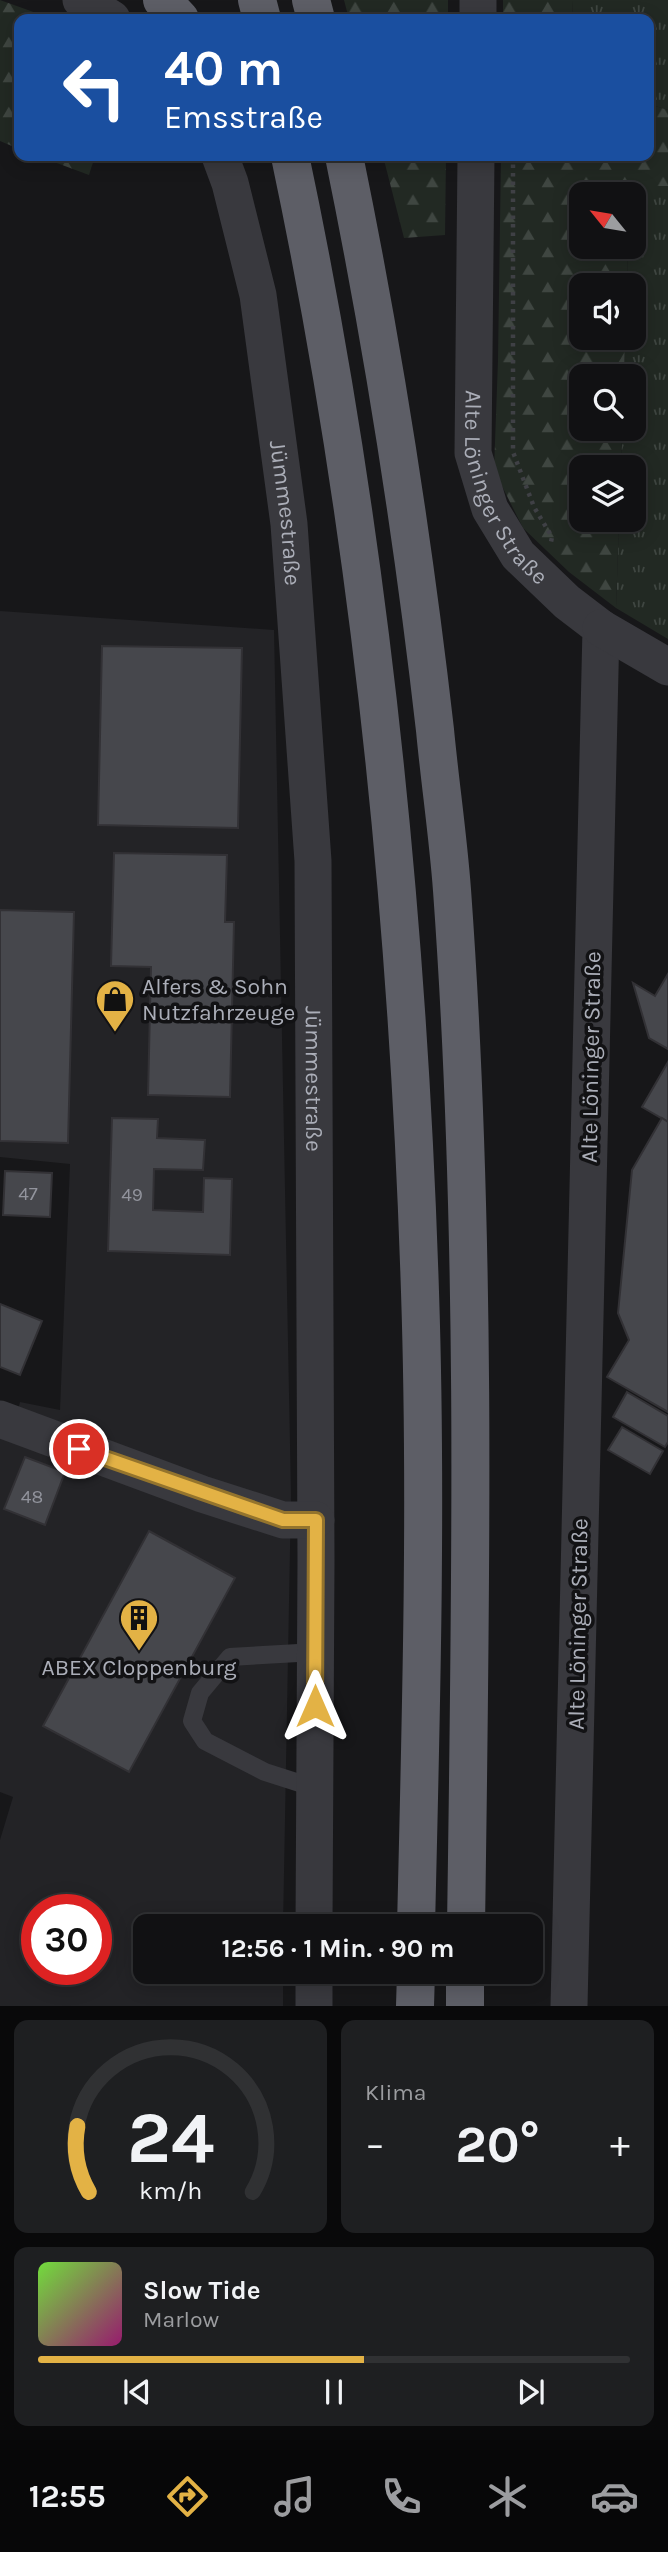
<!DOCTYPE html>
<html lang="de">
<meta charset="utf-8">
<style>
:root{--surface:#111113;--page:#1e1f21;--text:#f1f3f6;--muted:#9c9da0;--line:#303133;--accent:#e3b245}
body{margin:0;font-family:Karla,sans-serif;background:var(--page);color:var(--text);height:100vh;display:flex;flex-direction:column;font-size:26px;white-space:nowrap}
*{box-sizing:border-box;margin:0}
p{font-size:23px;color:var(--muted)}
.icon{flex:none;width:38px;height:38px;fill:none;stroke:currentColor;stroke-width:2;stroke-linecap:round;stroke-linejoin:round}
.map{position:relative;height:2006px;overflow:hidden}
.side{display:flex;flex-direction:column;gap:14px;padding:14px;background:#09090a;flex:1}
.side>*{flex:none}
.banner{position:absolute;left:14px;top:14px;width:640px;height:147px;border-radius:14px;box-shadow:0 4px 18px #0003,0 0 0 2px var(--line);background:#1a4fa0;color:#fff;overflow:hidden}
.needle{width:46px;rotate:300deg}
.fabs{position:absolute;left:569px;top:182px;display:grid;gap:14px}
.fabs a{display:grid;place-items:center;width:77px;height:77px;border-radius:14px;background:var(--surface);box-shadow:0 4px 18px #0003,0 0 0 2px var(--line);font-size:35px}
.speed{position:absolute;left:21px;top:1894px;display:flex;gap:14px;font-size:35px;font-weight:700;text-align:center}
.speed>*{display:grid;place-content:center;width:91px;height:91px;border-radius:50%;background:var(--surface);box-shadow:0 4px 18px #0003,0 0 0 2px var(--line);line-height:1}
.speed .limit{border:10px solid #d22;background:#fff;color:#111}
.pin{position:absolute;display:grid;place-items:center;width:60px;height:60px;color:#fff;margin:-30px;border:4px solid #fff;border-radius:50%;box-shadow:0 2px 7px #0007}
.me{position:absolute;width:77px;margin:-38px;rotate:0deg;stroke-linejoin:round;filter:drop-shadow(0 0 5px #0008)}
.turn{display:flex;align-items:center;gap:24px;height:147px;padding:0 35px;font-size:32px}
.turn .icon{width:91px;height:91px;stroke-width:2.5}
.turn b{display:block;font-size:49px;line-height:60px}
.big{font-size:52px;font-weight:700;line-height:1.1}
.side .widget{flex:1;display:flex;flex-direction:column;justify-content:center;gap:10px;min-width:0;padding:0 24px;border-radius:14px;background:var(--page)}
.side .dial{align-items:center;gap:0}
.dial svg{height:182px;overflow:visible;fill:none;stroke:var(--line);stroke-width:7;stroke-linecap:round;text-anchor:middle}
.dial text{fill:var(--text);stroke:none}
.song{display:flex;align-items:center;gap:21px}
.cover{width:84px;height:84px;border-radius:10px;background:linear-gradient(135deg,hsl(100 70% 55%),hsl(320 70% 35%))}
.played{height:7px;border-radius:4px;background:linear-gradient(90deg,var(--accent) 55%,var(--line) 55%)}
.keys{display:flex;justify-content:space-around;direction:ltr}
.heat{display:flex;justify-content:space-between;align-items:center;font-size:38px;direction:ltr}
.side .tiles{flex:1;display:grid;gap:14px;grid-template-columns:1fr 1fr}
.widget:last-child{grid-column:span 2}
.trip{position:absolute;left:133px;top:1914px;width:410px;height:70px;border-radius:14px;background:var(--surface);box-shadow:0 4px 18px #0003,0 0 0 2px var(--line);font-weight:700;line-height:70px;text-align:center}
.dock{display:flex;height:112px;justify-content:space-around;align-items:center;background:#070708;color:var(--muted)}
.dock .icon{width:49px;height:49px}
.dock .active{color:var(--accent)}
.dock b{font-size:32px;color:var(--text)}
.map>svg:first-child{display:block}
.built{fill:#232326;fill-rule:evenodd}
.grass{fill:url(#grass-tufts)}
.forest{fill:url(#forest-firs)}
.building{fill:#46474c;stroke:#323135;stroke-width:2}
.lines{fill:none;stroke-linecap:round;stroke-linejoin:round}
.path{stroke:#3f4045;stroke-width:4.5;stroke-dasharray:3.5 5;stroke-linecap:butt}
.service{stroke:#39393e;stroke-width:18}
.minor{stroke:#39393e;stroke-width:37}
.trunk{stroke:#5d5e66;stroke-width:38}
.route-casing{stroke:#94742d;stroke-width:18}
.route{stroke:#e3b245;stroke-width:12}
.labels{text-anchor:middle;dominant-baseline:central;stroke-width:7;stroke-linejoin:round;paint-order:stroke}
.number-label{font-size:19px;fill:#92949d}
.street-label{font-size:23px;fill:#abaeb8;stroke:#121214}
.poi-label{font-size:23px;fill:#abaeb8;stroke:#121214;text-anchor:start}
</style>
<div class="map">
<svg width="668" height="2006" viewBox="0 0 668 2006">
<defs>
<pattern id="grass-tufts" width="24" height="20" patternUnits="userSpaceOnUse" patternTransform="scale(1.75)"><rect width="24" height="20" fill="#222923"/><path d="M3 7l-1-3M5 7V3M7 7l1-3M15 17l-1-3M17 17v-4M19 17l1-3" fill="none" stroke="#3f4641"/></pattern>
<pattern id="forest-firs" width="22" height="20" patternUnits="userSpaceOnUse" patternTransform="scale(1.75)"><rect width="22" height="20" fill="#222923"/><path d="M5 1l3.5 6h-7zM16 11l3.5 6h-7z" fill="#3f4641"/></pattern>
</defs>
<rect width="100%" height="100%" fill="#171719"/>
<path class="built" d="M0,611L274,630L291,1495L283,1927H145V1972H283V2006H0V1840L13,1797L0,1792V1429L12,1433L20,1402L60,1410L70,1164L0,1157ZM37,1909H96V1969H37Z"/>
<g class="grass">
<path d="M572,0H668V110L649,104V19H573Z"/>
<path d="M630,186H668V639L616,608L619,520H634V467H621L622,429H634V376H624L625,338H634V285H627L628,247H634V194H629Z"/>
</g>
<g class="forest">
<path d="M0,0L53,19H19V149L0,141Z"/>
<path d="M344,0H448V19H349Z"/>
<path d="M503,0H572L573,19H503Z"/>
<path d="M649,104L668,110V186H630L629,194H581V247H628L627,285H581V338H625L624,376H581V429H622L621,467H581V520H619L616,608L569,572L523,528L494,470L498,361L501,156H649Z"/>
<path d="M38,156H95L89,175Z"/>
<path d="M383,156H446L445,235L404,238Z"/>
</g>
<g class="building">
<path d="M102,646L242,648L238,828L98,825Z"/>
<path d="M114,853L227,855L225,922H234L230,1097L148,1095L151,967L111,966Z"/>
<path d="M0,910L74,912L68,1143L0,1141Z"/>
<path d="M668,974V1049L649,1038L633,983L655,996Z"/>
<path d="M668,1062V1122L642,1107Z"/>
<path d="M112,1118L158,1119L157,1138L205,1140L203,1170L154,1169L153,1210L203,1212L204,1178L232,1179L230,1255L108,1251Z"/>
<path d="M662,1118L668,1122V1412L607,1377L629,1340L618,1313L632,1170Z"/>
<path d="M5,1171L52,1173L50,1217L3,1215Z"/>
<path d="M0,1304L42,1321L20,1375L0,1367Z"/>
<path d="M627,1392L668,1416V1442L665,1447L613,1417Z"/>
<path d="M622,1427L663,1451L650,1474L608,1450Z"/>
<path d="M25,1457L65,1472L45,1525L4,1509Z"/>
<path d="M149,1531L235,1578L129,1772L43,1726Z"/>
</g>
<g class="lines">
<path class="path" d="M513,156V452L534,507L552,537L551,542"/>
<path class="service" d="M315,1788L265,1772L205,1741L192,1721L200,1693L230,1657L316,1652"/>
<g class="minor">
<path d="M81,0L112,19"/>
<path d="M478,19V0"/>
<path id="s1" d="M220,156L230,183L258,295L289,524L313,861L316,1561L314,1927"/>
<path id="s2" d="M476,156L473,453L490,509L518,555L567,602L601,628L569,2006"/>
<path d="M601,628L668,667"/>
<path d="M0,1419L202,1494L283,1520H316"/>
<path d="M314,2006V1972"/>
</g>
<g class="trunk">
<path d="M162,0L180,19"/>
<path d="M257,0L262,19"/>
<path d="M311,0L316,19"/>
<path d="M290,156C369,529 408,911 420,1292C427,1503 421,1715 416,1927"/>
<path d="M344,156C383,346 413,537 435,730C440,783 448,836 452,890C477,1235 471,1581 466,1927"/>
<path d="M415,2006L416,1972"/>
<path d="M465,2006V1972"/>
</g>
</g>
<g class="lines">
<g class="route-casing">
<path id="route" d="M79,1449L283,1520H316L315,1706"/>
</g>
<use href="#route" class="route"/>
</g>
<defs>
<g id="shop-pin" transform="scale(2.0125)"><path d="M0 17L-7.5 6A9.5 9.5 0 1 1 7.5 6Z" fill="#e3b245" stroke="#121214"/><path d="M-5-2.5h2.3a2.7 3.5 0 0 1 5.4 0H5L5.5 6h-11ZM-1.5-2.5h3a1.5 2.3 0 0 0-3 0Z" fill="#111"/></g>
<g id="building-pin" transform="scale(2.0125)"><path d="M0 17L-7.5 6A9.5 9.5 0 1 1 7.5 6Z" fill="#e3b245" stroke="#121214"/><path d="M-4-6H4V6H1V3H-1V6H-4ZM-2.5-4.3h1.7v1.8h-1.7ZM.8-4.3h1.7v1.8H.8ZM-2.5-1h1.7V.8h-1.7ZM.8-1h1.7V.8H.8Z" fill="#111"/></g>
</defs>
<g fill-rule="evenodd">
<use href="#shop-pin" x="115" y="999"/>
<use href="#building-pin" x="139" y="1618"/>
</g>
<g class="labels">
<g class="number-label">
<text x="28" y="1194">47</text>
<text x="132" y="1195">49</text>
<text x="32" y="1497">48</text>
</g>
<g class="street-label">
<text stroke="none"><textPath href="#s2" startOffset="340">Alte Löninger Straße</textPath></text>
<text stroke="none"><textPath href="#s1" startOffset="364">Jümmestraße</textPath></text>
<text transform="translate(591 1057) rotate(-89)">Alte Löninger Straße</text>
<text stroke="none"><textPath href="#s1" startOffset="931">Jümmestraße</textPath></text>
<text transform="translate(578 1624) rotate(-89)">Alte Löninger Straße</text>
</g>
<g class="poi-label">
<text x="142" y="986">Alfers &amp; Sohn<tspan x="142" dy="26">Nutzfahrzeuge</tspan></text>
<text x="139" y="1667" text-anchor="middle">ABEX Cloppenburg</text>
</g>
</g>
</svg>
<div class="fabs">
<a><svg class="needle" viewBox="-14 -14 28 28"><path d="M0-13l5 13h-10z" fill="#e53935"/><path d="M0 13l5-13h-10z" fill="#9c9da0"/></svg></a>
<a><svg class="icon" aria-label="sound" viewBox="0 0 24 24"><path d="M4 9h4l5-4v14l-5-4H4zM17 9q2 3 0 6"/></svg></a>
<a><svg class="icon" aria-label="search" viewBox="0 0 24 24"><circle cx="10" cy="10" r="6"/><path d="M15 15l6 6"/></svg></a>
<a><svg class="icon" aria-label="layers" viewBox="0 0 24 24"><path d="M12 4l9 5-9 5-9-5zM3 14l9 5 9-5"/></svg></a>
</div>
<div class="speed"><div class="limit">30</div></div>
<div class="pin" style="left:79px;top:1449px;background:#d93025"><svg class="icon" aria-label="arrive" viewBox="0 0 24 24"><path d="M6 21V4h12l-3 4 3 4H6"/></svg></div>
<svg class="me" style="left:315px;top:1706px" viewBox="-20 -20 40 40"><path d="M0-17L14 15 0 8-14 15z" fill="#e3b245" stroke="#fff" stroke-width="4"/></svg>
<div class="trip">12:56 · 1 Min. · 90 m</div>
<div class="banner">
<div class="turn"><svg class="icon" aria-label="left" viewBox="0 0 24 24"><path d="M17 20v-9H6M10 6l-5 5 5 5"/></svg><div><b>40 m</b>Emsstraße</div></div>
</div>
</div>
<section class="side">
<div class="tiles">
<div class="widget dial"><svg viewBox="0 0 100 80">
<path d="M14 69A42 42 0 1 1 86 69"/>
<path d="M14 69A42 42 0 0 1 9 40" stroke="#e3b245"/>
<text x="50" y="56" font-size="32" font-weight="700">24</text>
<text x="50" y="72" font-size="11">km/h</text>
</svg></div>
<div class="widget"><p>Klima</p>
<div class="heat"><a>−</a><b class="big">20°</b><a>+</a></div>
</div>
<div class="widget">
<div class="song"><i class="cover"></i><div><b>Slow Tide</b><p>Marlow</p></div></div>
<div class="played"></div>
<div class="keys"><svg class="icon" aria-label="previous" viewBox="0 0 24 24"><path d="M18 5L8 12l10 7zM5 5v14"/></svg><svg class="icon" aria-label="pause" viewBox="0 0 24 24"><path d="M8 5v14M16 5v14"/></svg><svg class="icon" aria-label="next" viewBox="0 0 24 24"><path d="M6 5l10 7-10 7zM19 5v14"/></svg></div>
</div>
</div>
</section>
<nav class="dock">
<b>12:55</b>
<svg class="icon active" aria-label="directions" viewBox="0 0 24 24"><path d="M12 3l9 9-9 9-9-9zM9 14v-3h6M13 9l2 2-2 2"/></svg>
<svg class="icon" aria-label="music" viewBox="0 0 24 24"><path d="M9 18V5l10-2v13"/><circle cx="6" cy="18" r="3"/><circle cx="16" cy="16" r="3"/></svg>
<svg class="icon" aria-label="phone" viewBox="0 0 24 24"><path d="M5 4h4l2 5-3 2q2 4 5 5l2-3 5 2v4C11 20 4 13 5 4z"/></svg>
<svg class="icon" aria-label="climate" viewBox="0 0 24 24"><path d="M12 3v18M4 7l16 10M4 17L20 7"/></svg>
<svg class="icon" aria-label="car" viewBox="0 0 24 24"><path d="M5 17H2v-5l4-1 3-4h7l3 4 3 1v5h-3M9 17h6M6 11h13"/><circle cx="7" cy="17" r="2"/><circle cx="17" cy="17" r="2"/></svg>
</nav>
